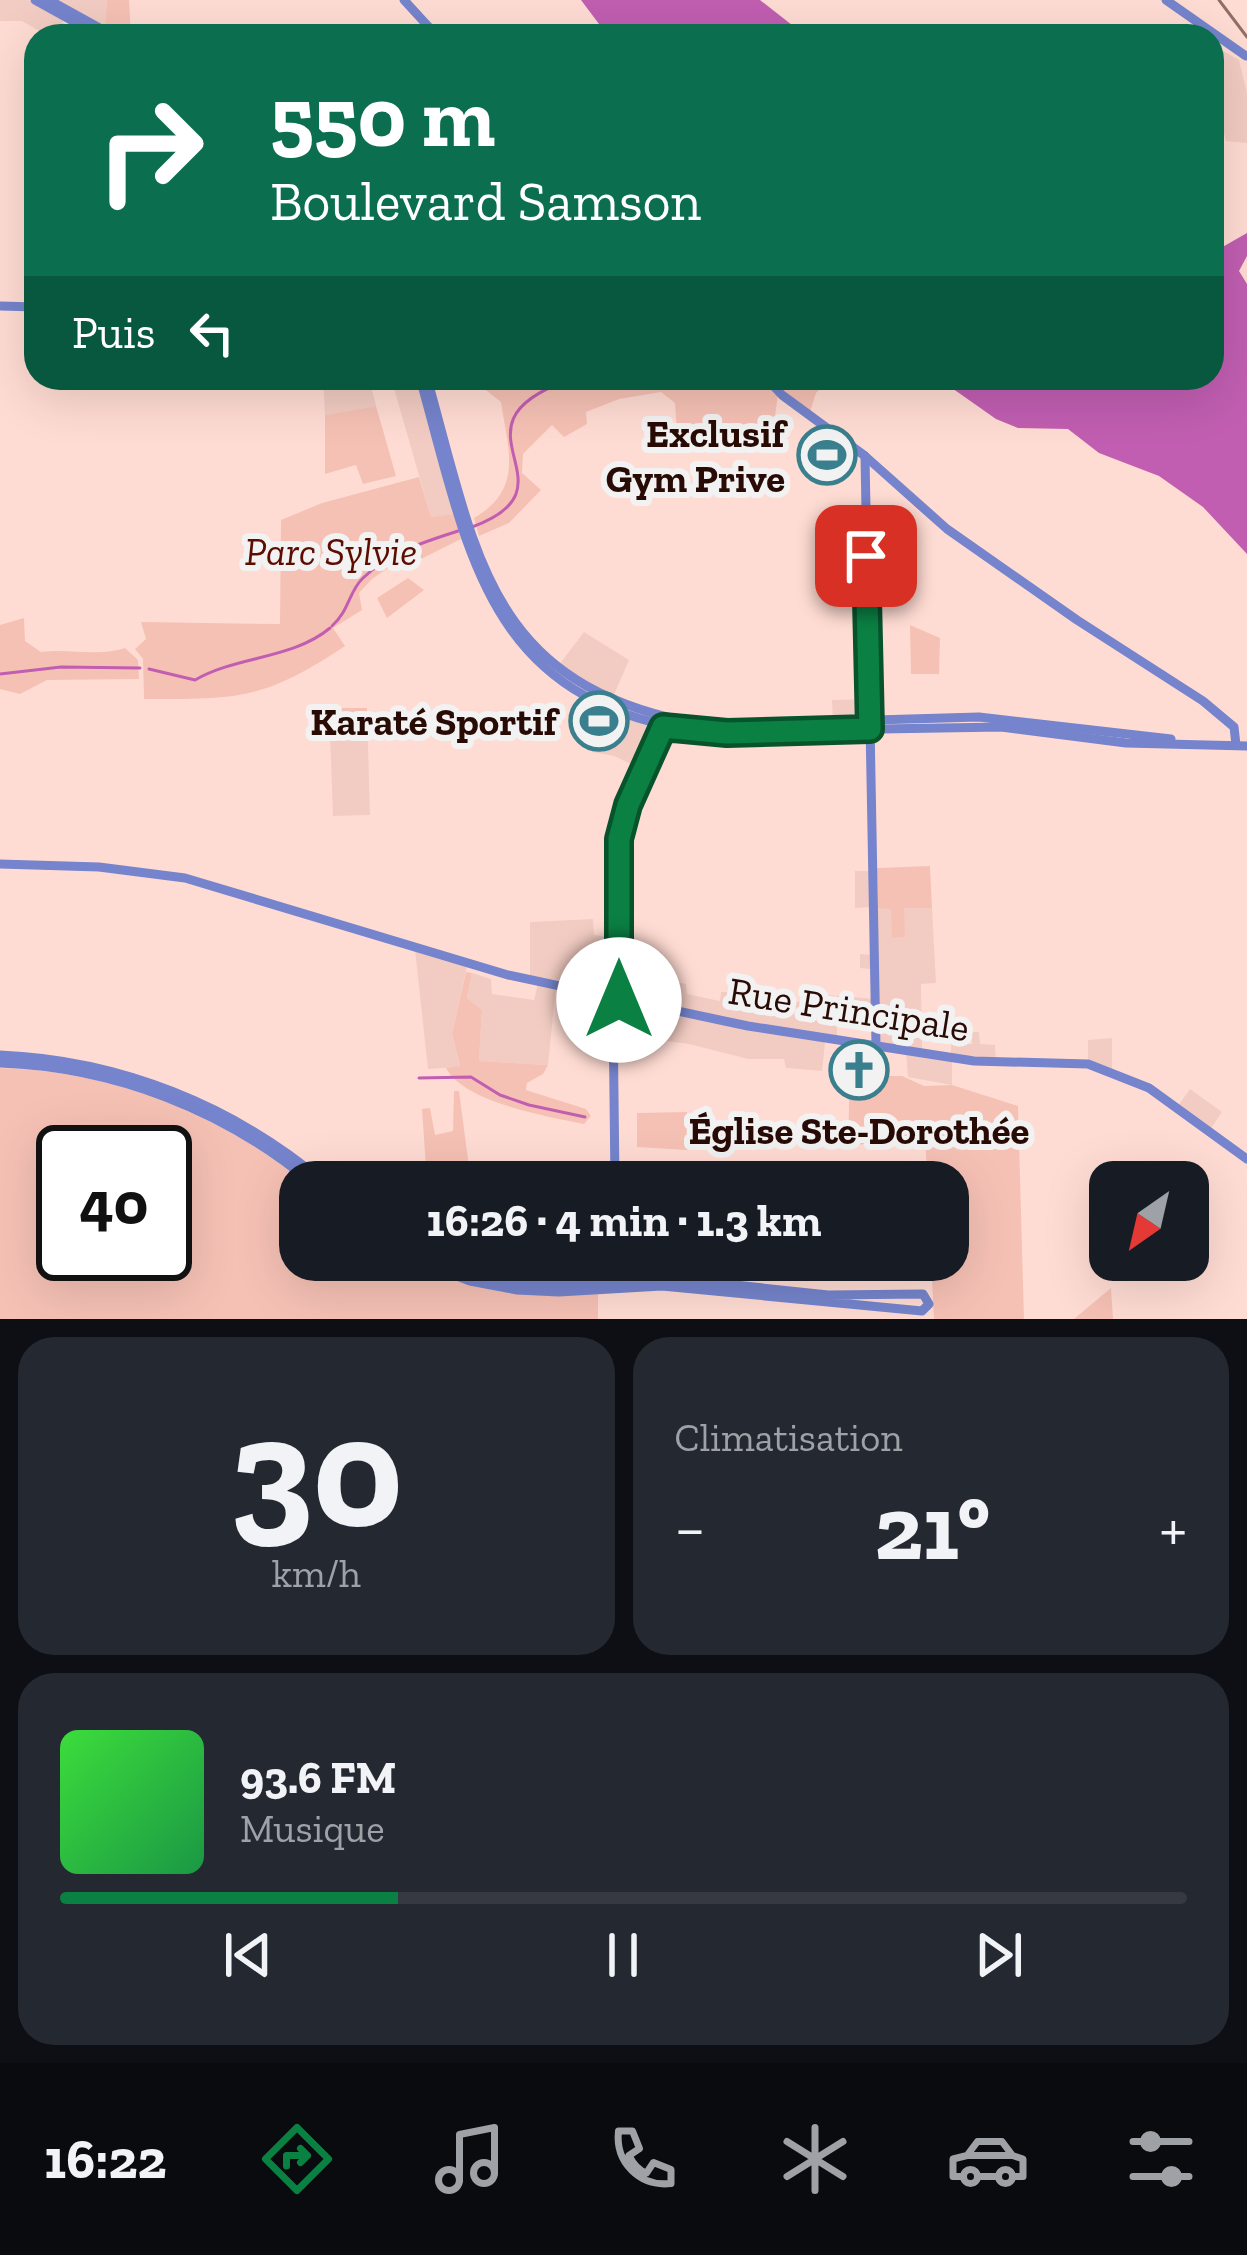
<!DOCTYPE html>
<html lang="fr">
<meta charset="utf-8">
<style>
:root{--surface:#171b24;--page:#242831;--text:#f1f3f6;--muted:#9ea1a6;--line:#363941;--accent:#0b8043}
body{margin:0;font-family:"Zilla Slab",serif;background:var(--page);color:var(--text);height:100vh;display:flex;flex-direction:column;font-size:45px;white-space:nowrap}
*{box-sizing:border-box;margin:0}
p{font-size:39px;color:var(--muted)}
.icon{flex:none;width:66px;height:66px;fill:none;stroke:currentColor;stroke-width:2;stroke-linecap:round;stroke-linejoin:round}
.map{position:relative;height:1319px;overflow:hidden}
.drawer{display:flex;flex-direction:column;gap:18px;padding:18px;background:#0d0f14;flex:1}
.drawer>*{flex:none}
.guide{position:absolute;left:24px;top:24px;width:1200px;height:366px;border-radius:36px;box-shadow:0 12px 48px #0002;background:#0b6e4f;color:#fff;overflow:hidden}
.needle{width:78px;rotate:214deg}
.fabs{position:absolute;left:1089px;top:1161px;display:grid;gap:24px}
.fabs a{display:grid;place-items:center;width:120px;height:120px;border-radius:24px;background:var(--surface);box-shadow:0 12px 48px #0002;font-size:60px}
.speed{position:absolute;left:36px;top:1125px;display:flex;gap:24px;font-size:60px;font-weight:700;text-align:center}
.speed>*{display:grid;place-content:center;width:156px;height:156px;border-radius:50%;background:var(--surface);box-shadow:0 12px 48px #0002;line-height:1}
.speed .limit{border:6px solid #111;border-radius:18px;background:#fff;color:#111}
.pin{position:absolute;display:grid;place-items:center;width:102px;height:102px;color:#fff;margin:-51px;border-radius:24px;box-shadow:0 6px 18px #0006}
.me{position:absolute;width:132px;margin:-66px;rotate:0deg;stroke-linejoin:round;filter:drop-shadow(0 0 9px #0008)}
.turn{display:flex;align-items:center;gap:42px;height:252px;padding:0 48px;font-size:54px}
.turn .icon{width:156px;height:156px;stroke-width:2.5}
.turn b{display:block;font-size:84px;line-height:102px}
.then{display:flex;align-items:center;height:114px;padding:0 48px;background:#0003;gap:24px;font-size:45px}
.big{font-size:90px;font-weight:700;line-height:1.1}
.drawer .widget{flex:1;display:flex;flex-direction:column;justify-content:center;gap:18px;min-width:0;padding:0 42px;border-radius:36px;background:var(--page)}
.drawer .dial{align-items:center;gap:0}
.dial b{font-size:156px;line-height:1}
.song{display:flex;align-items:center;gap:36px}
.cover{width:144px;height:144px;border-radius:18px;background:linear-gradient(135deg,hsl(120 70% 55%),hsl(140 70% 35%))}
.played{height:12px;border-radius:6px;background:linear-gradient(90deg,var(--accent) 30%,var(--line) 30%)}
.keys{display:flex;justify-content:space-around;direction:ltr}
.heat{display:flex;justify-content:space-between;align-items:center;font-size:66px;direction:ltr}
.drawer .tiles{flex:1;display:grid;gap:18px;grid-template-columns:1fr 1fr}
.widget:last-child{grid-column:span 2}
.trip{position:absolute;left:279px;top:1161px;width:690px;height:120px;border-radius:36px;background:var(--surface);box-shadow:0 12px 48px #0002;font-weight:700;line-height:120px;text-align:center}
.menu{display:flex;height:192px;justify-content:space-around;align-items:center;background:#090b0e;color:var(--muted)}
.menu .icon{width:84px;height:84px}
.menu .current{color:var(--accent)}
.menu b{font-size:54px;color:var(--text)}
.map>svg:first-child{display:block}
.built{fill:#f2ccc2}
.green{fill:#f6c1b5;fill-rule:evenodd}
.water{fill:#c15eb1}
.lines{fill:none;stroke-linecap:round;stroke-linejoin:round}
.stream{stroke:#c15eb1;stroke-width:3}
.secondary{stroke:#7584cc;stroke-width:9}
.tram{stroke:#8f6f68;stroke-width:3}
.route-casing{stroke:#07532c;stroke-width:30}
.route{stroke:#0b8043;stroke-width:21}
.labels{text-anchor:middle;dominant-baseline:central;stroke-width:12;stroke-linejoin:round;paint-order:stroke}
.poi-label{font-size:39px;font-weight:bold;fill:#290b06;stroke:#f2f2f2;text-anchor:end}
.park-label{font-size:39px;font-style:italic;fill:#5d0c00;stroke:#f2f2f2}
.street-label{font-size:39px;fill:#290b06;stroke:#f2f2f2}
</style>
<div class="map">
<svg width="1247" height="1319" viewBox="0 0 1247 1319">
<rect width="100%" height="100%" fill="#ffdcd3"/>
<g class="built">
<path d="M0,0H28L62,19L64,24L57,36H48L22,21H0Z"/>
<path d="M58,0H107L105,26Z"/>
<path d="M1212,45L1239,60L1247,93V143L1226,141L1212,88Z"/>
<path d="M323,378H369L376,406L325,415Z"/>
<path d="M391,378H417L454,514L431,517Z"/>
<path d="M825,430L850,449L840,471L821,472Z"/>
<path d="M584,632L629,660L613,697L559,665Z"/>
<path d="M870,699V722L833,723L832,700Z"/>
<path d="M601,704L657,725L639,768L614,756L592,752L591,726Z"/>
<path d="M329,708H367L370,815L333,816Z"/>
<path d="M855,871H870L875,908H932L936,983L921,984L922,1053L951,1058V1044H972V1032H979L980,1044L995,1045L996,1062L952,1058V1085L908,1077L906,1052L876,1046L877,1021L853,1018H837V1037L822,1041L825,1043L822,1071L786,1068L784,1059H748L689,1044L622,1035L624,1004L640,1005V974L686,984L687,994L720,1001L721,992H732L733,1000L807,1002L811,1014L827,1015L828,995L875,999L877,970L860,968V954L875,955L874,907L855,908Z"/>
<path d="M593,919L594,935L609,937V989L530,976V922Z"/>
<path d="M415,950L467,966L452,1034L460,1067L428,1069Z"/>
<path d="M472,973L491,979L492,994L534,1000L538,984L556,985L548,1065L479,1061L482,1010L467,998Z"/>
<path d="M1112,1038V1071L1088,1064V1040Z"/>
<path d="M1190,1089L1222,1112L1209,1131L1177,1107Z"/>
</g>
<g class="green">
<path d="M107,0H129L131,36L105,26Z"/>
<path d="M498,378H762L778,394L773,431L677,435L675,403L661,392L619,399L586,412L587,424L564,437L552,425L523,454L522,473L541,490L509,523L479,536L474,518C524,489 508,450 501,402L482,387Z"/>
<path d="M769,378H848L844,384L827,381L816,393L810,412Z"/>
<path d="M376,406L396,476L363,484L356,465L325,474V415Z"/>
<path d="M419,477L431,517L454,514L461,539L417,561L404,557L372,579L359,593L362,610L333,628L345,646C264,700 239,699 144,699L143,659L135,649L146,639L141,622L280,624L281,520L322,503Z"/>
<path d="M408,578L424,590L387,618L377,598Z"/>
<path d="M24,618L25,641L41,652C68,648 99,657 125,648L138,660L139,679L47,680L20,694L0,689V625Z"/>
<path d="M910,625L940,638L939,674H911Z"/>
<path d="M341,708H367V731L337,732Z"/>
<path d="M930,866L932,908H904L905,937L892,938L891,909L878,908L877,868Z"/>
<path d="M466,972L472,973L467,998L482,1010L479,1061L548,1065L543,1074L527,1083L526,1090L586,1109L591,1116L584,1124C546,1116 465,1103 446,1068L460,1066L452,1034Z"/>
<path d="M850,1065H855L857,1080L862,1076H902L924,1086L952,1085L1018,1106L1024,1319H934L931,1260H948V1182H928L925,1141L848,1145Z"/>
<path d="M0,1068C110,1070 219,1114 305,1182H300V1260H404L442,1277L502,1292L598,1294V1319H0ZM63,1152H165V1254H63Z"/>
<path d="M454,1091H459L471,1182H427L422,1109L430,1108L435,1135L453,1131Z"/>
<path d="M687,1112L688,1150L637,1147V1113Z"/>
<path d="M1203,1214L1209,1217C1209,1240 1194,1262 1174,1275L1161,1271L1158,1260H1188V1216Z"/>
<path d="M1111,1288L1113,1319H1074Z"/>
</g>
<g class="water">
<path d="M581,0H760L806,36H608Z"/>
<path d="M1247,233V256L1239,271L1247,284V554L1203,507L1159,476L1099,453L1068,429L1018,428L996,419L949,386L922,378H1212V253Z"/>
</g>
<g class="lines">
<g class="stream">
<path d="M737,378L761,381"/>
<path d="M569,380L573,378"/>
<path d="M472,527C584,486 440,427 566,381"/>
<path d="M332,626C349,611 349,591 363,578C390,552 424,542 458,531"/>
<path d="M149,669L195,680C236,656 293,659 330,628"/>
<path d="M0,674L61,667L140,668"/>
<path d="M419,1078L471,1077L500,1095L529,1105L585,1117"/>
</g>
<g class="secondary">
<path d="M35,0L100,36"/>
<path d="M49,0L114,36"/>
<path d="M404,0L437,36"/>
<path d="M1166,0L1246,56"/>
<path d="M0,306L36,307"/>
<path d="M420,378C470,555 485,702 702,732L1001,727L1126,743L1247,746"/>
<path d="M427,378C478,560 489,687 704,725L979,717L1171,739"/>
<path d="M766,378L782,395L865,456L947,529L1077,620L1203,701L1234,727L1236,745"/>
<path d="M865,456L876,1046"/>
<path d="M0,864L99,867L185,878L508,975L748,1026L974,1061L1088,1064L1149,1088L1247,1159"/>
<path d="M619,1028V839L629,805L654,752"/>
<path d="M0,1055C119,1060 233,1105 324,1182"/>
<path d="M0,1063C114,1067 224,1110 311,1182"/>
<path d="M615,1182L611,840L617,816L658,722"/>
<path d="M415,1260L470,1281L517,1290L559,1292L662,1286L922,1311L929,1304L923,1294L828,1295L660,1277L564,1285L527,1284L477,1275L434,1260"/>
<path d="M620,1281L621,1260"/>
</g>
<path class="tram" d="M1219,0L1247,37"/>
</g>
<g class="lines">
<g class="route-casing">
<path id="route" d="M619,1000V839L628,805L663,727L727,733L870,729L866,556"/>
</g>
<use href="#route" class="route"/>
</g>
<defs>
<g id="stadium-ring" transform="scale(3)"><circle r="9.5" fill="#f2f2f2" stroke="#3a7f8d" stroke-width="1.5"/><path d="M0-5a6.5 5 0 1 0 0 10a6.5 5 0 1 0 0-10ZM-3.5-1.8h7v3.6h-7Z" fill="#3a7f8d"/></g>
<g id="church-ring" transform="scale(3)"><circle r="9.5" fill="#f2f2f2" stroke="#3a7f8d" stroke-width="1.5"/><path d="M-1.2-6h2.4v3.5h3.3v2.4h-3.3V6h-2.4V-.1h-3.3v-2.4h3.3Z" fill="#3a7f8d"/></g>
</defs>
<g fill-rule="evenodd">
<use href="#stadium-ring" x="827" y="455"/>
<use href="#stadium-ring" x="599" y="721"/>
<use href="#church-ring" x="859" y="1070"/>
</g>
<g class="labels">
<g class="poi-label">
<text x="785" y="433">Exclusif<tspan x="785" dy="45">Gym Prive</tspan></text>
<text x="557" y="721">Karaté Sportif</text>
<text x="859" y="1130" text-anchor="middle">Église Ste-Dorothée</text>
</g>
<g class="park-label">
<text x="331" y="551">Parc Sylvie</text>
</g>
<g class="street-label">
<text transform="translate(849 1009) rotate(9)">Rue Principale</text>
</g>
</g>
</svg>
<div class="fabs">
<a><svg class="needle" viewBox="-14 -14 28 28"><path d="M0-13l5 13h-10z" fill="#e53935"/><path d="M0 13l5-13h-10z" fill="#9ea1a6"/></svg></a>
</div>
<div class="speed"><div class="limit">40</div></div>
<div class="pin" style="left:866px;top:556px;background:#d93025"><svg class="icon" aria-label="arrive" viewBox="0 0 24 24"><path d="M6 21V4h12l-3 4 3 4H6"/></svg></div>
<svg class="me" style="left:619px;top:1000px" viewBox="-20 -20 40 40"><circle r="19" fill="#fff"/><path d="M0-13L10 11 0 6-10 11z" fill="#0b8043"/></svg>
<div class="trip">16:26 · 4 min · 1.3 km</div>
<div class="guide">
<div class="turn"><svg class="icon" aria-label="right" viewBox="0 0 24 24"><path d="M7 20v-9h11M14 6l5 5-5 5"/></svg><div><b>550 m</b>Boulevard Samson</div></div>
<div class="then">Puis<svg class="icon" aria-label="left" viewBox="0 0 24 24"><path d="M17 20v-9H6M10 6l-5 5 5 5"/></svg></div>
</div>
</div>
<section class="drawer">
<div class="tiles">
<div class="widget dial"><b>30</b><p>km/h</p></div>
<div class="widget"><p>Climatisation</p>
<div class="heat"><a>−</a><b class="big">21°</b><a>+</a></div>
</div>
<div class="widget">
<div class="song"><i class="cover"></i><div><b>93.6 FM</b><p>Musique</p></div></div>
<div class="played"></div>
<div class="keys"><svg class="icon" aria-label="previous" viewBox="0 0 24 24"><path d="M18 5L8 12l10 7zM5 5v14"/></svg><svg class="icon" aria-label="pause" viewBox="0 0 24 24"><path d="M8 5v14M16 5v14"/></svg><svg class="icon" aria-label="next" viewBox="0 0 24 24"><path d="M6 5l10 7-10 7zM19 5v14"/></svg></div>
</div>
</div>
</section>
<nav class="menu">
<b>16:22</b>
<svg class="icon current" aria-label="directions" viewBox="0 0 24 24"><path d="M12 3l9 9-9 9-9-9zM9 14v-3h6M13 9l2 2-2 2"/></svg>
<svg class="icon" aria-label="music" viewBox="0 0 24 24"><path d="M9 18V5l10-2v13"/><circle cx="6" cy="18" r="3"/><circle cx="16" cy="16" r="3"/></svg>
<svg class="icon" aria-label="phone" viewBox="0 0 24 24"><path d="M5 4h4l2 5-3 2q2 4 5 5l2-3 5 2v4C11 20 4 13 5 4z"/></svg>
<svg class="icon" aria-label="climate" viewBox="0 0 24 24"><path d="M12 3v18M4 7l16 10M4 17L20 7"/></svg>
<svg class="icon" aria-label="car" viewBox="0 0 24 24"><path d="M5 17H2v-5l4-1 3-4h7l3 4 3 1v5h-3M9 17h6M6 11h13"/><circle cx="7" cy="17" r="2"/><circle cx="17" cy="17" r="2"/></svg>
<svg class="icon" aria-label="filters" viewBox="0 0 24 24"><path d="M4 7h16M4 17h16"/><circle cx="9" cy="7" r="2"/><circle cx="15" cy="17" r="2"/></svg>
</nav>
